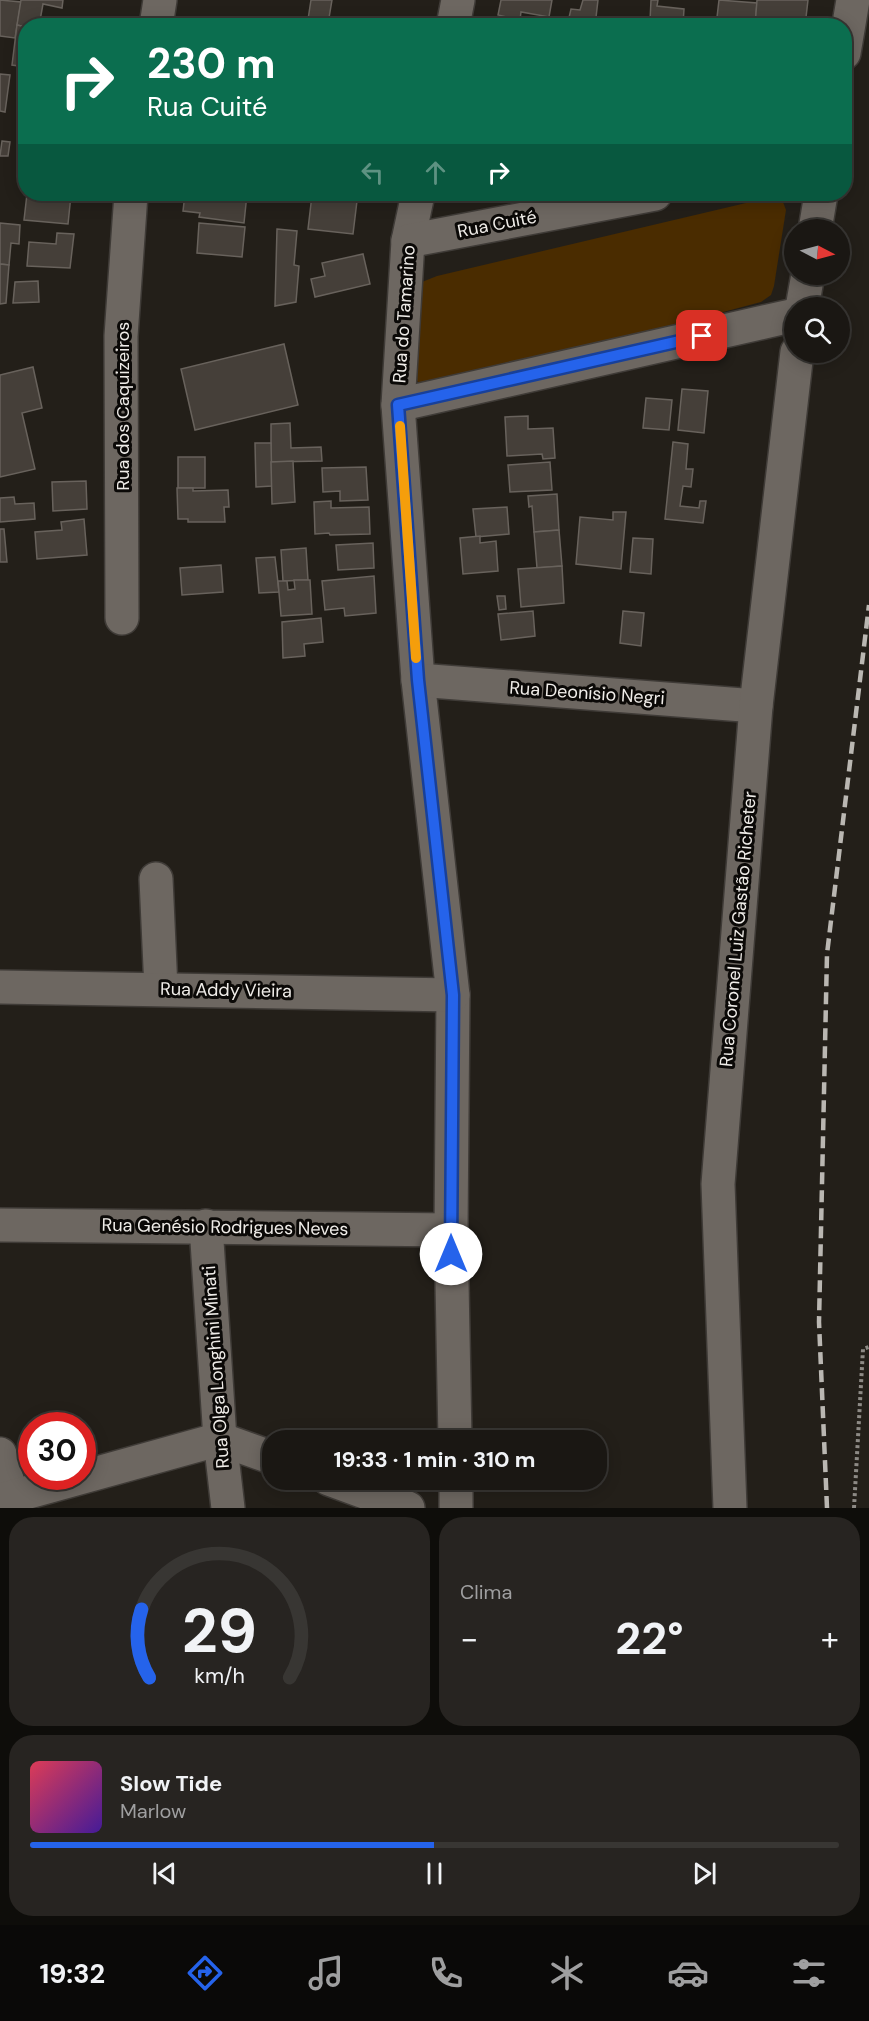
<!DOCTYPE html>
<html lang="pt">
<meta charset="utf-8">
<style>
:root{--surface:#1a1713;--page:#272421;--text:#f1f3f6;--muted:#9f9fa0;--line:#383633;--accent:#2563eb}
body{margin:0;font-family:"DM Sans",sans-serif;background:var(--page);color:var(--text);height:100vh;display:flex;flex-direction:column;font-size:22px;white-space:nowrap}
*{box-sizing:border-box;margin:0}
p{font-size:20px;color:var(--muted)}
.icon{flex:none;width:33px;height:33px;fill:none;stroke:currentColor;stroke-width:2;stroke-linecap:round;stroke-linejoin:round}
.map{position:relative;height:1508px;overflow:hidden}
.details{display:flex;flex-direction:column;gap:9px;padding:9px;background:#0e0d0a;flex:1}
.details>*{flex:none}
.guide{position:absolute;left:18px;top:18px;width:834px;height:183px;border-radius:24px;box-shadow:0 3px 15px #0003,0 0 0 2px var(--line);background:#0b6e4f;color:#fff;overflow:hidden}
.needle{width:39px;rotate:96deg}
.buttons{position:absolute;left:784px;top:219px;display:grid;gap:12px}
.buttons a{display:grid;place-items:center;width:66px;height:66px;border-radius:50%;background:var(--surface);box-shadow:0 3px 15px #0003,0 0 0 2px var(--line);font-size:30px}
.speed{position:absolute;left:18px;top:1412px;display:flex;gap:12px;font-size:30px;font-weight:700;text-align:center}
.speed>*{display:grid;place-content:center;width:78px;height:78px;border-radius:50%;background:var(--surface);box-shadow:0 3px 15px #0003,0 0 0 2px var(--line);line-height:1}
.speed .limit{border:9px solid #d22;background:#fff;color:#111}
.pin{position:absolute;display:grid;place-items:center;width:51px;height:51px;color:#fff;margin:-26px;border-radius:12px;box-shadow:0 3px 9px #0006}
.me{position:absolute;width:66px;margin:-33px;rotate:0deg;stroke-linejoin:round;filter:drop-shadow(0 0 4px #0008)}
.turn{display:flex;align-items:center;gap:21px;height:126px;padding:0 30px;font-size:27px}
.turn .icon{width:78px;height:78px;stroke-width:2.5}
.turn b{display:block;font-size:42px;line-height:51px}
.lanes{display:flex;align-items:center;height:57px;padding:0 30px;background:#0003;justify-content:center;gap:30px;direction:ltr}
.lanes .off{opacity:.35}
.big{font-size:45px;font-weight:700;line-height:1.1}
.details .tile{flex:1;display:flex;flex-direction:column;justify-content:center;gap:9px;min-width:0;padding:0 21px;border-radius:24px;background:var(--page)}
.details .dial{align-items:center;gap:0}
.dial svg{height:156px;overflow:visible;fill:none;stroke:var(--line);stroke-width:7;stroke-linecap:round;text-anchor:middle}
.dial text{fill:var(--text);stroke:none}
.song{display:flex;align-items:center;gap:18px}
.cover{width:72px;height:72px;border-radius:9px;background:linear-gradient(135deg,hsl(350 70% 55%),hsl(260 70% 35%))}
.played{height:6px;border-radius:3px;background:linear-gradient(90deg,var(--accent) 50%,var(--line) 50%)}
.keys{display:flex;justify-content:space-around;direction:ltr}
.heat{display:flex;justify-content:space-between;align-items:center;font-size:33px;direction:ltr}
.details .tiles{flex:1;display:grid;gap:9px;grid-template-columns:1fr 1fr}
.tile:last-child{grid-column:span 2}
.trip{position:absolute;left:262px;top:1430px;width:345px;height:60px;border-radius:24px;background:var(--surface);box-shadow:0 3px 15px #0003,0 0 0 2px var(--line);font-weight:700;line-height:60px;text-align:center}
.tabs{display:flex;height:96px;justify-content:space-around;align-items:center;background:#0a0908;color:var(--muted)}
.tabs .icon{width:42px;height:42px}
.tabs .active{color:var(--accent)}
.tabs b{font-size:27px;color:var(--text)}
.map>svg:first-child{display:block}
.green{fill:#4a2c00}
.building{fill:#453f39;stroke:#68625c;stroke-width:1.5}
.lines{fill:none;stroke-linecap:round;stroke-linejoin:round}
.minor-casing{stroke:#3f3b37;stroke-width:36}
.path{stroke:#8d8a85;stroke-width:4;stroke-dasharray:3 3;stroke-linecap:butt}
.minor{stroke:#6d6761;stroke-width:33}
.rail{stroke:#bab7b2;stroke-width:4.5;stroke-dasharray:12 6;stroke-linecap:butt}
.route-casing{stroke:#184099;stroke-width:15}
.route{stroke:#2563eb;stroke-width:10}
.slow{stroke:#f59e0b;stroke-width:10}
.labels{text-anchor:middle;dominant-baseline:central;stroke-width:6;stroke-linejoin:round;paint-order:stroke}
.street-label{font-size:18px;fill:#efece8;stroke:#0b0907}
</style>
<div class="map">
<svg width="869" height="1508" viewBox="0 0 869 1508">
<rect width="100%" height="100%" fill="#231f19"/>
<path class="green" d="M771,197L783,202L786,210L774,286L771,295L761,302L433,389L423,386L416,380L422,282L437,276Z"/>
<g class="building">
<path d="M0,0L21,2L15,38L0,36Z"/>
<path d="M21,0H63L62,8L43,4L39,26L26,27L17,25Z"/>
<path d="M311,0H332L329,18L334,20L333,26H307Z"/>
<path d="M501,0H552L549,17L521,12L520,20L498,15Z"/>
<path d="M583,0H598L595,26H567L571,9L580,10Z"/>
<path d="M651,0H658L657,6L684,9L683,25L650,21Z"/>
<path d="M719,0L757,3L755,26H716Z"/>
<path d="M757,0H808L805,26H755Z"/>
<path d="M608,18L633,19V26H607Z"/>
<path d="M633,19L672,24L671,26H633Z"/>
<path d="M17,25L26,27L25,67L12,65Z"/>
<path d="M0,74L10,75L5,112L0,111Z"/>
<path d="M2,141L10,142L8,156H0Z"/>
<path d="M27,194L71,195L68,224L24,220Z"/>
<path d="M185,194H247L244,223L199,217L200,213L183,211Z"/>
<path d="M312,195L357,201L353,234L308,229Z"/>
<path d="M0,223L20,225L19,244L11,243L9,265L0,264Z"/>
<path d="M199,223L245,227L242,257L197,253Z"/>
<path d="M277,229L297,231L294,265L299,266L296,302L275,306Z"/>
<path d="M57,233L74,234L70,268L27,266L29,242L56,244Z"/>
<path d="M363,254L370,284L315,297L311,279L325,276L322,263Z"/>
<path d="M0,264L9,265L6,303L0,304Z"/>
<path d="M38,281L39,302L13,303L15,282Z"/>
<path d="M284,344L298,405L195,430L181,369Z"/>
<path d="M33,367L42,408L22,413L35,469L0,477V375Z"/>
<path d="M682,389L708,391L704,433L678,430Z"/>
<path d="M646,398L672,400L669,430L643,428Z"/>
<path d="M528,416V429L553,428L555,458L543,459L542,454L507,456L505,417Z"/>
<path d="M290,423L291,448L321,447L322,461L271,462V424Z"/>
<path d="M673,442L688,444L686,469H693L691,487L683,486L680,506L699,508L700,501H706L703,523L665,519Z"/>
<path d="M255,443H271L272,486L256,487Z"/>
<rect x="178" y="457" width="27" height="31"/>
<path d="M293,461L295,502L272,504L271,462Z"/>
<path d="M550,462L552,490L510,492L508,465Z"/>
<path d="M366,467L368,500L340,501V491L323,492L322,468Z"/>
<path d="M86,481L87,509L53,511L52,482Z"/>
<path d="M177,488H193V491L228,490L229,507H224L225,522H188V519H178Z"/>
<path d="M557,494L559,530L534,532L532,506L529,507L528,496Z"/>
<path d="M14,497L15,504L34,503L35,519L0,522V498Z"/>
<path d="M331,501V508L369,507L370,534L330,535L329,533L315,534L314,502Z"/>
<path d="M507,507L509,534L476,537L473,509Z"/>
<path d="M613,512H626L621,569L576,564L580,517L613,520Z"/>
<path d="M84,519L87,555L37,559L35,532L62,530L61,522Z"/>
<path d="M0,529H4L7,562H0Z"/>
<path d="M559,530L562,566L537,568L534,532Z"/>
<path d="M480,536V543L496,541L498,571L463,574L460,538Z"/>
<path d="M633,538L653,539L651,574L630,572Z"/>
<path d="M373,543L374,568L338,570L336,545Z"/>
<path d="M306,548L308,580L283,581L281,550Z"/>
<path d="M275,557L279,592L259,593L256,558Z"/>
<path d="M221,565L223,592L182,595L180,568Z"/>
<path d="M562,566L564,603L521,607L518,569Z"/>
<path d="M374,576L376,613L345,616L344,608L325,610L322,581Z"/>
<path d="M294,580H310L312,614L281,616L278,581H287L288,590L295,589Z"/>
<path d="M497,596H505L506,609L499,610Z"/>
<path d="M533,611L535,636L501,640L498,614Z"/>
<path d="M623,611L644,613L641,646L620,643Z"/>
<path d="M321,618L323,642L304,644L305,656L283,658L282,622Z"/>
</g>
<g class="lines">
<g class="minor-casing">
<g id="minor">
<path d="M156,26L160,0"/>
<path d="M453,26L458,0"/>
<path d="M844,53L853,0"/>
<path d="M418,194L408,241L398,405L418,680L453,995L451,1230L455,1440"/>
<path d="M815,230L821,194"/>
<path d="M408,241L655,194"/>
<path d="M802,308L808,274"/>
<path d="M398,405L795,315"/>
<path d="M122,618L121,336L131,194"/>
<path d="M418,680L756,706"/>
<path d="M156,879L161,989"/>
<path d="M0,987L453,995"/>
<path d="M0,1225L451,1230"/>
<path d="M206,1226L220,1439L228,1508"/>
<path d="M0,1454L15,1508"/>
<path d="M329,1479L408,1508"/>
<path d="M456,1479V1508"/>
<path d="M0,1500L220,1439L273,1458"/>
<path d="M730,1508L718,1184L756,706L797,352"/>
</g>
</g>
<path class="path" d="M854,1508L863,1349L869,1347"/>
<use href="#minor" class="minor"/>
<path class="rail" d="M827,1508L819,1322L827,954L869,605"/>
</g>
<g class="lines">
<g class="route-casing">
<path id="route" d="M451,1254L453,995L418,680L398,405L702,336"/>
</g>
<use href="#route" class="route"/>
<path class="slow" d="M400,426L416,658"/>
</g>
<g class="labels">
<g class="street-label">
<text transform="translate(497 224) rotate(-11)">Rua Cuité</text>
<text transform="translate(404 314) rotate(-86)">Rua do Tamarino</text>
<text transform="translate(123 406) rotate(-90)">Rua dos Caquizeiros</text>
<text transform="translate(587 693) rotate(4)">Rua Deonísio Negri</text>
<text transform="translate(738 929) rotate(-85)">Rua Coronel Luiz Gastão Richeter</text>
<text transform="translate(226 990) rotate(1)">Rua Addy Vieira</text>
<text transform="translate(225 1227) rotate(1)">Rua Genésio Rodrigues Neves</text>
<text transform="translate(216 1367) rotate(-94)">Rua Olga Longhini Minati</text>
</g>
</g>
</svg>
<div class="buttons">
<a><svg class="needle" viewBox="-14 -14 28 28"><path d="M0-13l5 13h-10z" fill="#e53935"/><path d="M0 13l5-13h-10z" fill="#9f9fa0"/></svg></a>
<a><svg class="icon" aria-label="search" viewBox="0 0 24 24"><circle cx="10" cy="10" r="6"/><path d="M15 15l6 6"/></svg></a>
</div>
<div class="speed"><div class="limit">30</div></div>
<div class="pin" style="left:702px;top:336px;background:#d93025"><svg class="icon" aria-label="arrive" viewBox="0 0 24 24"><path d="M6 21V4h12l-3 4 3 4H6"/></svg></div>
<svg class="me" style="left:451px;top:1254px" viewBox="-20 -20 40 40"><circle r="19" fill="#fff"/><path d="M0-13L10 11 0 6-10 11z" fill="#2563eb"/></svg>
<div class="trip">19:33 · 1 min · 310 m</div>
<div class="guide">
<div class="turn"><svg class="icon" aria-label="right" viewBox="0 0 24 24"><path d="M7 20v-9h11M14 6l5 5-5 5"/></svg><div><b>230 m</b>Rua Cuité</div></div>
<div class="lanes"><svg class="icon off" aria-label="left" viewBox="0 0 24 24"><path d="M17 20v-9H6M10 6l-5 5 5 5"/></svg><svg class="icon off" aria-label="ahead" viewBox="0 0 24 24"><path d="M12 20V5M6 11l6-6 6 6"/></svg><svg class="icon" aria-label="right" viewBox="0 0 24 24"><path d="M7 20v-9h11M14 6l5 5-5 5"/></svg></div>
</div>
</div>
<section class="details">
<div class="tiles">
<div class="tile dial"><svg viewBox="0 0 100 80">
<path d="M14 69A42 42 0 1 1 86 69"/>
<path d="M14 69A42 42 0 0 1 10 34" stroke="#2563eb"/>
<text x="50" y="56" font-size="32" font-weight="700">29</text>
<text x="50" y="72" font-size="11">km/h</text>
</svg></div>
<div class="tile"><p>Clima</p>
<div class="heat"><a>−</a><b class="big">22°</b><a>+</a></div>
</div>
<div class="tile">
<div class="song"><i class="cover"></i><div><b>Slow Tide</b><p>Marlow</p></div></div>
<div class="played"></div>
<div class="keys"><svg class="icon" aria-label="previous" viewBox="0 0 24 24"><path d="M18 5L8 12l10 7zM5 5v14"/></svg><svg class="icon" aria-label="pause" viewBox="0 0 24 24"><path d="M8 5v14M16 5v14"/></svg><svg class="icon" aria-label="next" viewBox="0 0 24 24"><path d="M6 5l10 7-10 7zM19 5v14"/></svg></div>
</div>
</div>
</section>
<nav class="tabs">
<b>19:32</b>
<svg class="icon active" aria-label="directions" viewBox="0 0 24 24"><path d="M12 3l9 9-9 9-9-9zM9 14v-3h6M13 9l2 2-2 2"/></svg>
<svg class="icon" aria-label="music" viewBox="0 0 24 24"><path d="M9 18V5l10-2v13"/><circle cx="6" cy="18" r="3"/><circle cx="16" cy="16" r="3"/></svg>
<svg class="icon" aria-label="phone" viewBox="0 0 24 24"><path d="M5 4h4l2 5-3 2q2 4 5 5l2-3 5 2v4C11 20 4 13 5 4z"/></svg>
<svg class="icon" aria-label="climate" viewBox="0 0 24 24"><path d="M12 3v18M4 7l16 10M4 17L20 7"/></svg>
<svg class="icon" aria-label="car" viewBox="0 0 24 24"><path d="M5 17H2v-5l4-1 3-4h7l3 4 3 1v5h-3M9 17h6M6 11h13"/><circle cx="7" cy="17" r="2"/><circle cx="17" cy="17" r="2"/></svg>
<svg class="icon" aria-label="filters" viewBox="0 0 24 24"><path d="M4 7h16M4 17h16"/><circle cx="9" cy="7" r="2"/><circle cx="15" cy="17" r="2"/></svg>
</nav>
